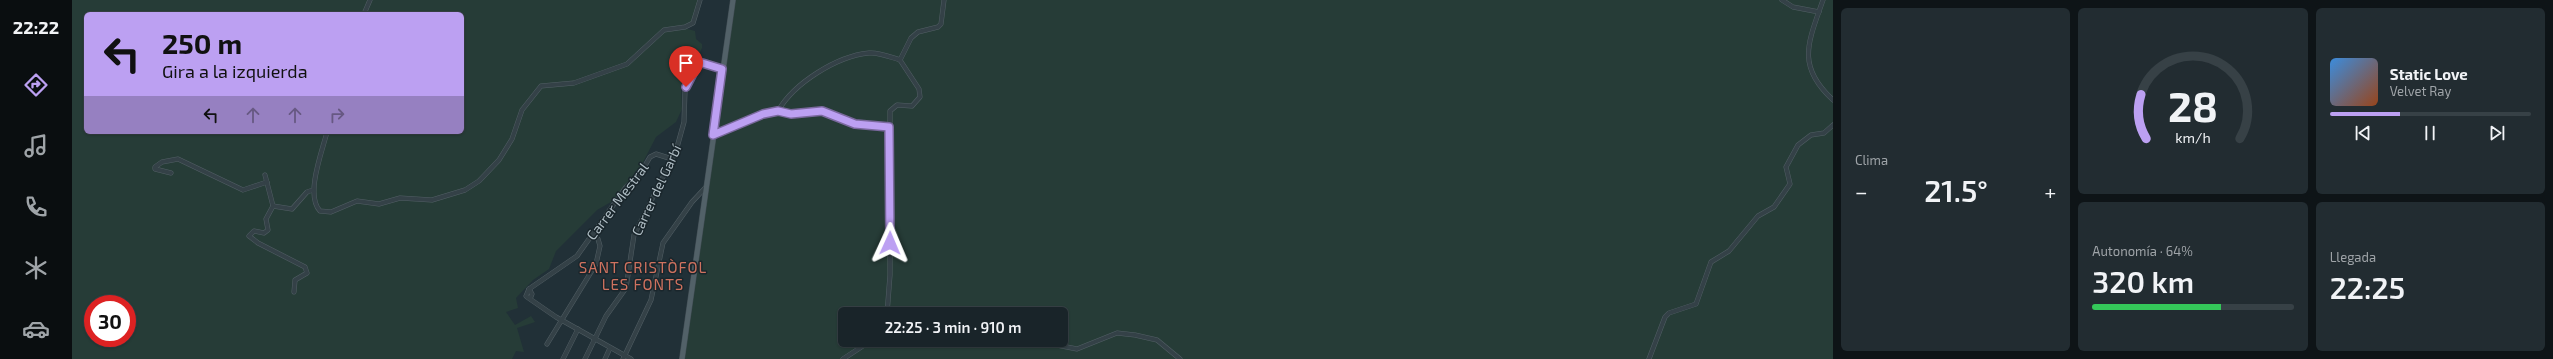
<!DOCTYPE html>
<html lang="es">
<meta charset="utf-8">
<style>
:root{--surface:#192429;--page:#222c31;--text:#f1f3f6;--muted:#9fa4a8;--line:#374146;--accent:#bca0f2}
body{margin:0;font-family:"Exo 2",sans-serif;background:var(--page);color:var(--text);height:100vh;display:flex;flex-direction:column;font-size:15px;white-space:nowrap}
*{box-sizing:border-box;margin:0}
p{font-size:13px;color:var(--muted)}
.icon{flex:none;width:22px;height:22px;fill:none;stroke:currentColor;stroke-width:2;stroke-linecap:round;stroke-linejoin:round}
.map{position:relative;flex:1;overflow:hidden}
.sheet{display:flex;flex-direction:column;gap:8px;padding:8px;background:#0e1417;width:720px}
.sheet>*{flex:none}
.banner{position:absolute;left:12px;top:12px;width:380px;height:122px;border-radius:6px;box-shadow:0 1px 3px #0004,0 0 0 1px var(--line);background:#bca0f2;color:#111;overflow:hidden}
.speed{position:absolute;left:12px;top:295px;display:flex;gap:8px;font-size:20px;font-weight:700;text-align:center}
.speed>*{display:grid;place-content:center;width:52px;height:52px;border-radius:50%;background:var(--surface);box-shadow:0 1px 3px #0004,0 0 0 1px var(--line);line-height:1}
.speed .limit{border:6px solid #d22;background:#fff;color:#111}
.pin{position:absolute;display:grid;place-items:center;width:34px;height:34px;color:#fff;margin:-41px -17px;border-radius:50% 50% 50% 0;rotate:-45deg;box-shadow:0 0 4px #0007}
.pin .icon{rotate:45deg}
.me{position:absolute;width:44px;margin:-22px;rotate:1deg;stroke-linejoin:round;filter:drop-shadow(0 0 3px #0008)}
.turn{display:flex;align-items:center;gap:14px;height:84px;padding:0 12px;font-size:18px}
.turn .icon{width:52px;height:52px;stroke-width:2.5}
.turn b{display:block;font-size:28px;line-height:34px}
.lanes{display:flex;align-items:center;height:38px;padding:0 12px;background:#0003;justify-content:center;gap:20px;direction:ltr}
.lanes .off{opacity:.35}
.big{font-size:30px;font-weight:600;line-height:1.1}
.sheet .card{flex:1;display:flex;flex-direction:column;justify-content:center;gap:6px;min-width:0;padding:0 14px;border-radius:6px;background:var(--page)}
.sheet .dial{align-items:center;gap:0}
.dial svg{height:104px;overflow:visible;fill:none;stroke:var(--line);stroke-width:7;stroke-linecap:round;text-anchor:middle}
.dial text{fill:var(--text);stroke:none}
.song{display:flex;align-items:center;gap:12px}
.cover{width:48px;height:48px;border-radius:6px;background:linear-gradient(135deg,hsl(210 70% 55%),hsl(20 70% 35%))}
.played{height:4px;border-radius:2px;background:linear-gradient(90deg,var(--accent) 35%,var(--line) 35%)}
.keys{display:flex;justify-content:space-around;direction:ltr}
.heat{display:flex;justify-content:space-between;align-items:center;font-size:22px;direction:ltr}
.charge{height:6px;border-radius:3px;background:linear-gradient(90deg,#34c759 64%,var(--line) 0)}
.sheet .tiles{flex:1;display:grid;gap:8px;grid-template-columns:repeat(3,1fr)}
.card:first-child{grid-row:span 2}
.trip{position:absolute;left:766px;top:307px;width:230px;height:40px;border-radius:6px;background:var(--surface);box-shadow:0 1px 3px #0004,0 0 0 1px var(--line);font-weight:600;line-height:40px;text-align:center}
main{display:flex;flex:1;min-height:0}
.menu{display:flex;flex-direction:column;width:72px;justify-content:space-around;align-items:center;background:#0a0e10;color:var(--muted)}
.menu .icon{width:28px;height:28px}
.menu .active{color:var(--accent)}
.menu b{font-size:18px;color:var(--text)}
.map>svg:first-child{display:block}
.green{fill:#263c37;fill-rule:evenodd}
.lines{fill:none;stroke-linecap:round;stroke-linejoin:round}
.minor-casing{stroke:#525f65;stroke-width:5}
.major-casing{stroke:#414d54;stroke-width:6}
.minor{stroke:#344147;stroke-width:4}
.major{stroke:#526168;stroke-width:5}
.route-casing{stroke:#7a689d;stroke-width:10}
.route{stroke:#bca0f2;stroke-width:7}
.labels{text-anchor:middle;dominant-baseline:central;stroke-width:3;stroke-linejoin:round;paint-order:stroke}
.street-label{font-size:14px;fill:#afbdc4;stroke:#1a262c}
.neighbourhood-label{font-size:15px;letter-spacing:1px;fill:#cf725f;stroke:#1a262c}
</style>
<main>
<nav class="menu">
<b>22:22</b>
<svg class="icon active" aria-label="directions" viewBox="0 0 24 24"><path d="M12 3l9 9-9 9-9-9zM9 14v-3h6M13 9l2 2-2 2"/></svg>
<svg class="icon" aria-label="music" viewBox="0 0 24 24"><path d="M9 18V5l10-2v13"/><circle cx="6" cy="18" r="3"/><circle cx="16" cy="16" r="3"/></svg>
<svg class="icon" aria-label="phone" viewBox="0 0 24 24"><path d="M5 4h4l2 5-3 2q2 4 5 5l2-3 5 2v4C11 20 4 13 5 4z"/></svg>
<svg class="icon" aria-label="climate" viewBox="0 0 24 24"><path d="M12 3v18M4 7l16 10M4 17L20 7"/></svg>
<svg class="icon" aria-label="car" viewBox="0 0 24 24"><path d="M5 17H2v-5l4-1 3-4h7l3 4 3 1v5h-3M9 17h6M6 11h13"/><circle cx="7" cy="17" r="2"/><circle cx="17" cy="17" r="2"/></svg>
</nav>
<div class="map">
<svg width="1761" height="359" viewBox="0 0 1761 359">
<rect width="100%" height="100%" fill="#213037"/>
<g class="green">
<path d="M0,0H630L624,21L612,28L623,31L624,39L630,44V48L609,90L610,109L604,122L584,137L566,172L539,202L525,210L484,251L477,269L461,280L444,298L446,308L434,312L443,325L459,316L463,322L445,328L452,352L444,351L440,359H0ZM14,14H390V132H14ZM21,304H55V338H21Z"/>
<path d="M663,0H1761V359H612ZM881,313L989,314V340H926V343H899L880,340H773V314Z"/>
</g>
<g class="lines">
<g class="minor-casing">
<g id="minor">
<path d="M1710,0L1721,7L1747,12"/>
<path d="M1751,0C1736,43 1724,66 1761,100"/>
<path d="M292,14L298,0"/>
<path d="M706,111C722,83 765,56 797,53C807,52 818,57 828,60"/>
<path d="M255,132C250,152 233,195 248,211L259,212L285,201L307,204L328,198L360,200L393,190L407,181L427,160L440,139L450,110L469,86L502,83L555,64L592,30L613,27L621,23L628,0"/>
<path d="M641,135L691,115L706,111L719,114L750,111L783,124L817,127"/>
<path d="M99,173L83,169V167L90,162L106,159L171,190L195,182"/>
<path d="M193,175L201,206"/>
<path d="M201,206L194,219L196,230L192,233L182,231L177,236L186,243L233,267L235,273L223,280L222,292"/>
<path d="M201,206L220,209L235,192L241,190"/>
<path d="M457,289L505,256L554,187L568,174L578,157L584,154L600,159"/>
<path d="M458,299L460,294L457,289L454,296L455,297L484,317L559,359"/>
<path d="M815,314L818,275V111L825,105L840,106L848,97L847,89L828,60L839,38L846,32L866,27L869,24L872,0"/>
<path d="M840,314L862,309L900,314"/>
<path d="M959,340L1005,349L1045,333L1063,335L1085,340L1108,359"/>
<path d="M475,344L524,264L528,246L526,239L520,234"/>
<path d="M491,359L506,329"/>
<path d="M513,359L534,316L554,288L562,235L604,151L612,122L613,90L627,62L651,69"/>
<path d="M533,359L538,348"/>
<path d="M551,359L579,300L591,243L620,202L634,187"/>
<path d="M771,359L800,340"/>
<path d="M1577,359L1593,317L1597,313L1624,304L1639,262L1657,251L1686,216L1702,207L1718,184L1714,167L1726,145L1739,135L1752,133L1761,125"/>
</g>
</g>
<g class="major-casing">
<path id="major" d="M610,359L661,0"/>
</g>
<use href="#minor" class="minor"/>
<use href="#major" class="major"/>
</g>
<g class="lines">
<g class="route-casing">
<path id="route" d="M614,87L627,62L650,69L641,135L691,114L706,111L719,114L750,111L783,124L817,127L818,243"/>
</g>
<use href="#route" class="route"/>
</g>
<g class="labels">
<g class="street-label">
<text transform="translate(584 190) rotate(-65)">Carrer del Garbí</text>
<text transform="translate(545 201) rotate(-53)">Carrer Mestral</text>
</g>
<g class="neighbourhood-label">
<text x="571" y="267">SANT CRISTÒFOL<tspan x="571" dy="17">LES FONTS</tspan></text>
</g>
</g>
</svg>
<div class="speed"><div class="limit">30</div></div>
<div class="pin" style="left:614px;top:87px;background:#d93025"><svg class="icon" aria-label="arrive" viewBox="0 0 24 24"><path d="M6 21V4h12l-3 4 3 4H6"/></svg></div>
<svg class="me" style="left:818px;top:243px" viewBox="-20 -20 40 40"><path d="M0-17L14 15 0 8-14 15z" fill="#bca0f2" stroke="#fff" stroke-width="4"/></svg>
<div class="trip">22:25 · 3 min · 910 m</div>
<div class="banner">
<div class="turn"><svg class="icon" aria-label="left" viewBox="0 0 24 24"><path d="M17 20v-9H6M10 6l-5 5 5 5"/></svg><div><b>250 m</b>Gira a la izquierda</div></div>
<div class="lanes"><svg class="icon" aria-label="left" viewBox="0 0 24 24"><path d="M17 20v-9H6M10 6l-5 5 5 5"/></svg><svg class="icon off" aria-label="ahead" viewBox="0 0 24 24"><path d="M12 20V5M6 11l6-6 6 6"/></svg><svg class="icon off" aria-label="ahead" viewBox="0 0 24 24"><path d="M12 20V5M6 11l6-6 6 6"/></svg><svg class="icon off" aria-label="right" viewBox="0 0 24 24"><path d="M7 20v-9h11M14 6l5 5-5 5"/></svg></div>
</div>
</div>
<section class="sheet">
<div class="tiles">
<div class="card"><p>Clima</p>
<div class="heat"><a>−</a><b class="big">21.5°</b><a>+</a></div>
</div>
<div class="card dial"><svg viewBox="0 0 100 80">
<path d="M14 69A42 42 0 1 1 86 69"/>
<path d="M14 69A42 42 0 0 1 10 35" stroke="#bca0f2"/>
<text x="50" y="56" font-size="32" font-weight="700">28</text>
<text x="50" y="72" font-size="11">km/h</text>
</svg></div>
<div class="card">
<div class="song"><i class="cover"></i><div><b>Static Love</b><p>Velvet Ray</p></div></div>
<div class="played"></div>
<div class="keys"><svg class="icon" aria-label="previous" viewBox="0 0 24 24"><path d="M18 5L8 12l10 7zM5 5v14"/></svg><svg class="icon" aria-label="pause" viewBox="0 0 24 24"><path d="M8 5v14M16 5v14"/></svg><svg class="icon" aria-label="next" viewBox="0 0 24 24"><path d="M6 5l10 7-10 7zM19 5v14"/></svg></div>
</div>
<div class="card"><p>Autonomía · 64%</p><b class="big">320 km</b><div class="charge"></div></div>
<div class="card"><p>Llegada</p><b class="big">22:25</b></div>
</div>
</section>
</main>
